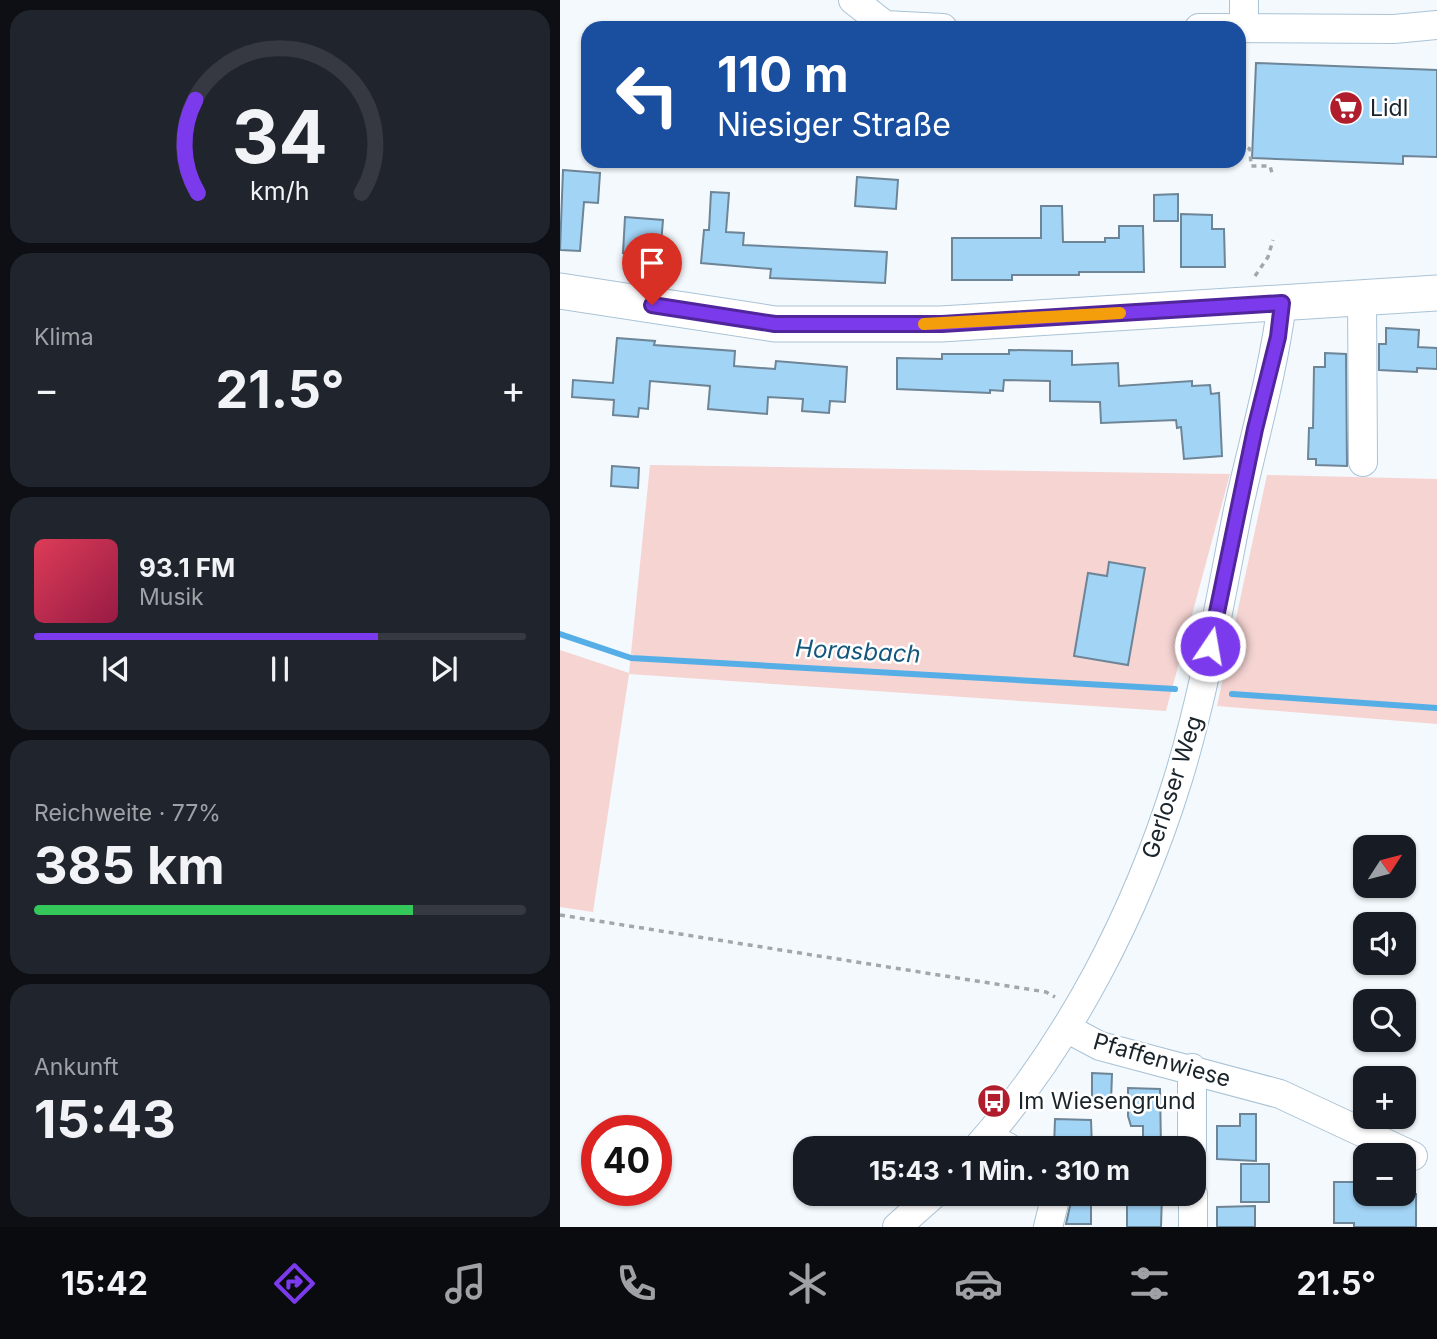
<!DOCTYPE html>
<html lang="de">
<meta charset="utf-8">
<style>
:root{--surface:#171b24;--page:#20242c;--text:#f1f3f6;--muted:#9ea1a6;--line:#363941;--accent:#7c3aed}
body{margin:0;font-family:Inter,sans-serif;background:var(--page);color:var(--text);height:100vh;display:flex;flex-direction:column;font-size:26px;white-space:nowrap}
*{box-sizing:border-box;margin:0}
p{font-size:23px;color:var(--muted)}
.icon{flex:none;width:38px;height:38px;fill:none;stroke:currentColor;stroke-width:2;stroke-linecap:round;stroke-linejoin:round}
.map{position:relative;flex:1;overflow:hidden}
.drawer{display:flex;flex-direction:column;gap:10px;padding:10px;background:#0d0f14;width:560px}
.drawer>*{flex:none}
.hud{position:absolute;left:21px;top:21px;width:665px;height:147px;border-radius:21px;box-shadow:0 2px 5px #0004;background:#1a4fa0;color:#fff;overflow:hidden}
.needle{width:46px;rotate:54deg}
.buttons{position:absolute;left:793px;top:835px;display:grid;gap:14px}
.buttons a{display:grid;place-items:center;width:63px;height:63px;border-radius:14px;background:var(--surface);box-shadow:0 2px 5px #0004;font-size:35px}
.speed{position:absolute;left:21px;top:1115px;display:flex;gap:14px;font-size:35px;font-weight:700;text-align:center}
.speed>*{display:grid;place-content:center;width:91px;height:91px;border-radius:50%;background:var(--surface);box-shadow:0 2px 5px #0004;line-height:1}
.speed .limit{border:10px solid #d22;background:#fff;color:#111}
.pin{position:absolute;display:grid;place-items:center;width:60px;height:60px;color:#fff;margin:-72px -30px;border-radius:50% 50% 50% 0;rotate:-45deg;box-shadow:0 0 7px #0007}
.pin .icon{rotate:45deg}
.me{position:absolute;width:77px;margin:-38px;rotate:12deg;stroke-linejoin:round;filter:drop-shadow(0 0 5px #0008)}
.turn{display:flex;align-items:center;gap:24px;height:147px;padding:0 21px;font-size:32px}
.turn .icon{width:91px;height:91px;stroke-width:2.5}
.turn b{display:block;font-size:49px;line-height:60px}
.big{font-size:52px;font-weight:700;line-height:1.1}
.drawer .tile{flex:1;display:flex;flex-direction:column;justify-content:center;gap:10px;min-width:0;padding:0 24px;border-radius:21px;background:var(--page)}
.drawer .dial{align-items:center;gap:0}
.dial svg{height:182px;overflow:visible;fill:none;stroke:var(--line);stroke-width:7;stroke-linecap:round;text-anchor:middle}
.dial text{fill:var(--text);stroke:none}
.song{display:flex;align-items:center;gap:21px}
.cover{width:84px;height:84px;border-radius:10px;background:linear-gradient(135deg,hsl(350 70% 55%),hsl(340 70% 35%))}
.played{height:7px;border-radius:4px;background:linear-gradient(90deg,var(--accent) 70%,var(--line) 70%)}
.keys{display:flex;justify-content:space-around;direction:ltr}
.heat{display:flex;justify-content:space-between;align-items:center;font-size:38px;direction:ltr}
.charge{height:10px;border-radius:5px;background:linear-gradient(90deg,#34c759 77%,var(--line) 0)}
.trip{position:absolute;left:233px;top:1136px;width:413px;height:70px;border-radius:21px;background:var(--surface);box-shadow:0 2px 5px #0004;font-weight:700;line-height:70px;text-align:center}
.tab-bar{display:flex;height:112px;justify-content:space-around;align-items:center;background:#090b0e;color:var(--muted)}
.tab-bar .icon{width:49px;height:49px}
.tab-bar .selected{color:var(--accent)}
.tab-bar b{font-size:32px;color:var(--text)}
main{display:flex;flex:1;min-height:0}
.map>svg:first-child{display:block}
.green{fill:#f5d4d2}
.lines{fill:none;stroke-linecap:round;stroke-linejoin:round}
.stream{stroke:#55aee6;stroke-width:6}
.building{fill:#a2d4f6;stroke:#6d8596;stroke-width:2}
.minor-casing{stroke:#a9c3d6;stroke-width:30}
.major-casing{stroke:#a9c3d6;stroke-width:37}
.path{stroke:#a1a8ad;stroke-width:3.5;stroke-dasharray:5 5;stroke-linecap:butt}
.minor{stroke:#fff;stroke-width:28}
.major{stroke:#fff;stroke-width:35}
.route-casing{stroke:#51269a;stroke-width:18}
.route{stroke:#7c3aed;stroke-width:12}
.slow{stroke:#f59e0b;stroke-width:12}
.labels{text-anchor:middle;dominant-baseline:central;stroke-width:5;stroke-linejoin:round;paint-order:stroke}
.poi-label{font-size:23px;fill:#1a242b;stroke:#fff;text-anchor:start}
.street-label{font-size:23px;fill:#1a242b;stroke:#fff}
.water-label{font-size:24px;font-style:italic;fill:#14577c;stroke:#fff}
</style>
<main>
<section class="drawer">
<div class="tile dial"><svg viewBox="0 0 100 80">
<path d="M14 69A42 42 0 1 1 86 69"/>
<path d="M14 69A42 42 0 0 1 13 28" stroke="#7c3aed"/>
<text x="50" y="56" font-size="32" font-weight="700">34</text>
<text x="50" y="72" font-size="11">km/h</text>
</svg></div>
<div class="tile"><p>Klima</p>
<div class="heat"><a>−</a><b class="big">21.5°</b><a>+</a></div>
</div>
<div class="tile">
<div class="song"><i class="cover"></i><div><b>93.1 FM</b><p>Musik</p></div></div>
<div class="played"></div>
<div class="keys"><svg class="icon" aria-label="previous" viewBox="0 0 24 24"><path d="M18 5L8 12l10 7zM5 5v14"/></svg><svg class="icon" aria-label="pause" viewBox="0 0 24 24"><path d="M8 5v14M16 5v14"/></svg><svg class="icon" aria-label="next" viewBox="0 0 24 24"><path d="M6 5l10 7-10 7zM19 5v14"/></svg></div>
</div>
<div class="tile"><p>Reichweite · 77%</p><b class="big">385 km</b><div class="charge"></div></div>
<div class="tile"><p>Ankunft</p><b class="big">15:43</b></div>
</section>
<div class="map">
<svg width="877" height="1227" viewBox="0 0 877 1227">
<rect width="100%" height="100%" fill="#f4f9fd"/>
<g class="green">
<path d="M90,465L670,474L606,711L69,674L33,912L0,907V650L69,673Z"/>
<path d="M707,475L877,479V724L657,706Z"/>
</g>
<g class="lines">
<g class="stream">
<path d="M0,634L71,658L615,689"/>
<path d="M672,694L877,708"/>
</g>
</g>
<g class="building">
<path d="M696,63L877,70V157L843,156V164L692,158Z"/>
<path d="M3,170L40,173L38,203L24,202L20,251L0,250Z"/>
<path d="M297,177L338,180L336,209L295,206Z"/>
<path d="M151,192L169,193L166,232L184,233L183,245L327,252L325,283L210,278L211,269L141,263L144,230H149Z"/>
<path d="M618,194V221H594V195Z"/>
<path d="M481,206H502L503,242H545V238H559V226H583L584,272H519V275H452V280H392V238H481Z"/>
<path d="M621,214L652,215V229H664L665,267H621Z"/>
<path d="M65,217L103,220L100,256L63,253Z"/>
<path d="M826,328L859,330L858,347L877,348V369L857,368V372L819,370V344H826Z"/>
<path d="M57,338L95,341L94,345L175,351L174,366L215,369L216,361L287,367L285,402L270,401L269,413L242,411L243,399L208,397L207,414L148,409L150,386L90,381L88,409L79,408L78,417L53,415L54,400L12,397L13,380L53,383Z"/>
<path d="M449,350L512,351V365L558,363L559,386L632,381V386L650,385L651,394L659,393L662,456L624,459L621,427L617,428L616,420L541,423L540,402L490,401V381L444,380L443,391L430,390V393L337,389V358L382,359V354H449Z"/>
<path d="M765,353L786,354L787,466L756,465V459H748L749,428H753L754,367H765Z"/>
<path d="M52,466L79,468L78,488L51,486Z"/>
<path d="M549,562L585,568L568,665L514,656L528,573L547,576Z"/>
<path d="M532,1073L552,1074L551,1102H532Z"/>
<path d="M568,1088L600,1089L601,1148H583V1126H571L568,1116Z"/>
<path d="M680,1114H696V1161L657,1159V1126H680Z"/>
<path d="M495,1119L531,1120L532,1148H494Z"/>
<rect x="681" y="1164" width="28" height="38"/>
<path d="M774,1182H805V1194H856V1227H794V1223H774Z"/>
<path d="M509,1194H531V1224H506L510,1206Z"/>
<path d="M567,1194H602L601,1227H567Z"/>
<path d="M695,1206V1227H657V1207Z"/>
</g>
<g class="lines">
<g class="minor-casing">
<g id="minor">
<path d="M293,0L325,25L383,28"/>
<path d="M684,0V27"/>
<path d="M639,28L834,29L877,25"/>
<path d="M802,297L803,462"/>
<path d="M506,1028L540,1046L720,1094L853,1156"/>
<path d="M632,1068V1148"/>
<path d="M428,1136L449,1148"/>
<path d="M417,1148C510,1043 577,912 618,779C645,691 660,600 678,510C693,442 713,373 722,303"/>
<path d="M633,1194V1227"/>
<path d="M337,1227L374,1194"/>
<path d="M488,1227L494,1203L492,1194"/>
</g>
</g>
<g class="major-casing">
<path id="major" d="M0,291L215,324H381L877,293"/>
</g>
<g class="path">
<path d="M679,143L690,149L691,166H710L712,173"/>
<path d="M695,276L708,257L713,240"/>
<path d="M0,915L486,992L495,997"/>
</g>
<use href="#minor" class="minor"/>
<use href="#major" class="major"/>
</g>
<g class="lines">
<g class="route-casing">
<path id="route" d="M92,305L215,324H382L722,303L718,337L695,429L650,646"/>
</g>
<use href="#route" class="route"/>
<path class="slow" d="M364,324L560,313"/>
</g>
<defs>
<g id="supermarket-disc" transform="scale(1.75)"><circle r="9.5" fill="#b01d2d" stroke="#fff"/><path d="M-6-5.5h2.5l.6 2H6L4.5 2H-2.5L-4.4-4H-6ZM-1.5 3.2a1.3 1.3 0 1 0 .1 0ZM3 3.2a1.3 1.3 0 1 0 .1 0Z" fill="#fff"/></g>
<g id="bus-disc" transform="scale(1.75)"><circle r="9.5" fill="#b01d2d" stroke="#fff"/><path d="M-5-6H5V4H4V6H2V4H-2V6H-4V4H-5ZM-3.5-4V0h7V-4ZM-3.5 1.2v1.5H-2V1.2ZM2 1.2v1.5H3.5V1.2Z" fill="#fff"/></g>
</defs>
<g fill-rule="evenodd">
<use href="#supermarket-disc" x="786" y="108"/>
<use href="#bus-disc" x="434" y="1101"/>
</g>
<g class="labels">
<g class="poi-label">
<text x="810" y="108">Lidl</text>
<text x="458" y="1101">Im Wiesengrund</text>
</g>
<g class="street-label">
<text transform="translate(612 787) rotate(-72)">Gerloser Weg</text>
<text transform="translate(602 1060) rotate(16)">Pfaffenwiese</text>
</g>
<g class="water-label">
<text transform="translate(298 651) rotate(3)">Horasbach</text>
</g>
</g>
</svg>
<div class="buttons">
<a><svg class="needle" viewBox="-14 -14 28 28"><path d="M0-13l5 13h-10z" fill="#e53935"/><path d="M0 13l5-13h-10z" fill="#9ea1a6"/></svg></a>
<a><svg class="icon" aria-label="sound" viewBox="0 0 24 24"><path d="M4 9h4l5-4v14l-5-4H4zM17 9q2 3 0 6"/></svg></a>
<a><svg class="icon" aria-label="search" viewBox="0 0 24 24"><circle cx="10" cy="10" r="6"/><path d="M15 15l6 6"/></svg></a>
<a>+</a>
<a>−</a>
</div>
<div class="speed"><div class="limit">40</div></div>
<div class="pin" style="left:92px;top:305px;background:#d93025"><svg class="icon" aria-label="arrive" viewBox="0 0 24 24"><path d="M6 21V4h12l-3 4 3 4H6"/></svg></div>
<svg class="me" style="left:650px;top:646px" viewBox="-20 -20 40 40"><circle r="17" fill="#7c3aed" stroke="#fff" stroke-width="3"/><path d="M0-11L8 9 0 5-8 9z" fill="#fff"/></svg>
<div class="trip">15:43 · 1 Min. · 310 m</div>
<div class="hud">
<div class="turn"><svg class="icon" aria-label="left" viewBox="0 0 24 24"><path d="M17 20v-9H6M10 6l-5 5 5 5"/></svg><div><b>110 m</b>Niesiger Straße</div></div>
</div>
</div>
</main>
<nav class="tab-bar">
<b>15:42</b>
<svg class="icon selected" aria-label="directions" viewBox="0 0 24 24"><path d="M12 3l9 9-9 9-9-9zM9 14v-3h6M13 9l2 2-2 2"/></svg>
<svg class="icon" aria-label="music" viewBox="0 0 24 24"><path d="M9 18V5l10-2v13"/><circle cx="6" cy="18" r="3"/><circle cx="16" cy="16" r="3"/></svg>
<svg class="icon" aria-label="phone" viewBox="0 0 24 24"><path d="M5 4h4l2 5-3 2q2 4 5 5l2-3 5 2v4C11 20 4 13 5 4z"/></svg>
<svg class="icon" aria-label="climate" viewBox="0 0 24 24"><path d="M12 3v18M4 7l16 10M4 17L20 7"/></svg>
<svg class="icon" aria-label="car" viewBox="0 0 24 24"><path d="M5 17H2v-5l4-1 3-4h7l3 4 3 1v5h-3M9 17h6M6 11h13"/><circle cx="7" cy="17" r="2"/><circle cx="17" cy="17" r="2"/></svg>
<svg class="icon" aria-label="filters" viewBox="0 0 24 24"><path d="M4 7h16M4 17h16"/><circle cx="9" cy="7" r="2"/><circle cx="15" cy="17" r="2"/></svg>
<b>21.5°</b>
</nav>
